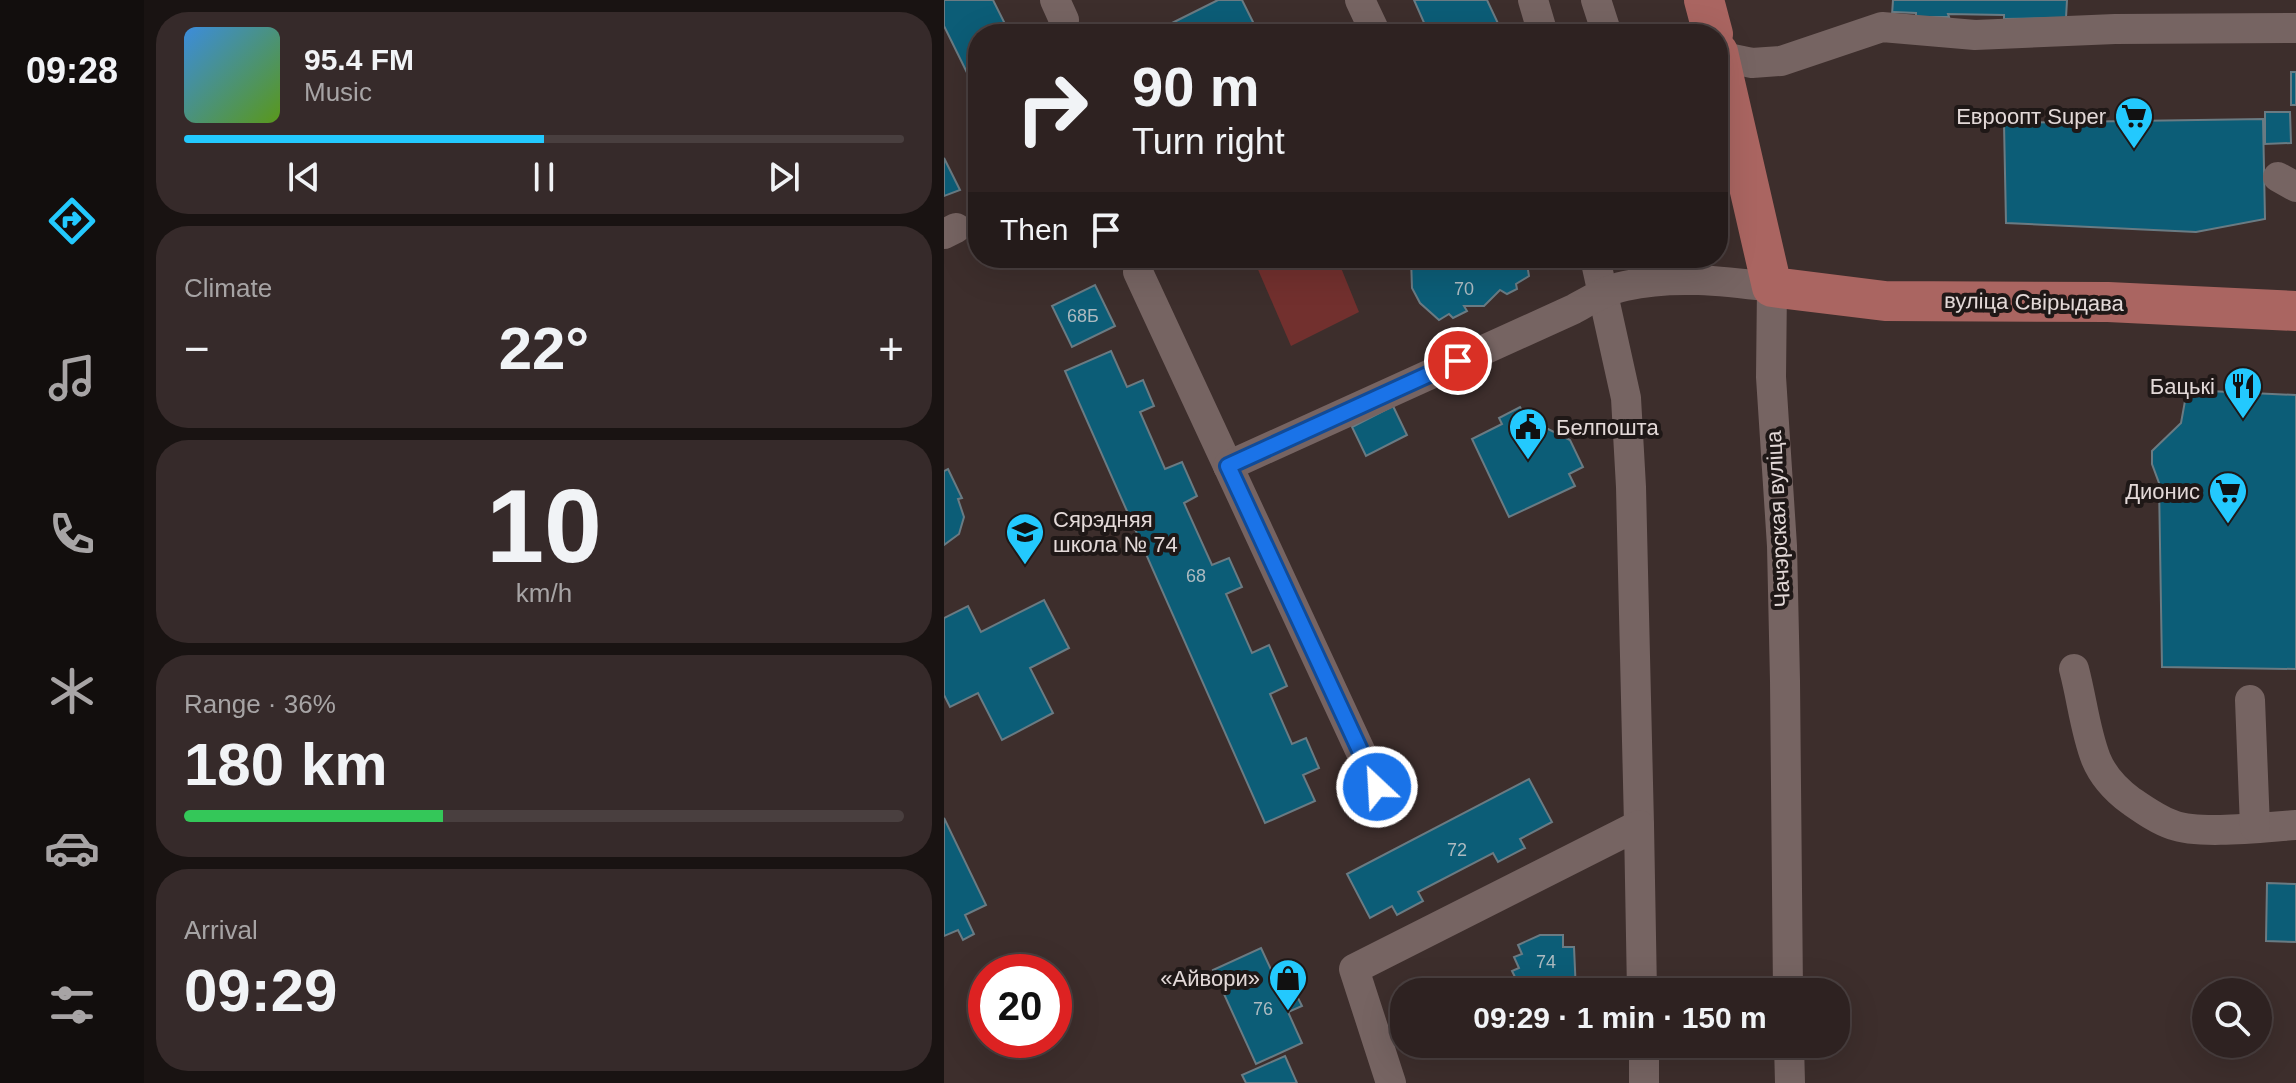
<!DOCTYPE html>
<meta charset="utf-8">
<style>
:root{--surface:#2e2221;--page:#362a2a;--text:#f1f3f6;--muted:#a7a4a5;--line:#493f3f;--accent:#23c9fe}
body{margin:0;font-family:Helvetica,sans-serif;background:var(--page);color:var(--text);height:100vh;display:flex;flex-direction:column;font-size:30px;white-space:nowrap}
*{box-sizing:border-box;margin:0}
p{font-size:26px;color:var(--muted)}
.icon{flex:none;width:44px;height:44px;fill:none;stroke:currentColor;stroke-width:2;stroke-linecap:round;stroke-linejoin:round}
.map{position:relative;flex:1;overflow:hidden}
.details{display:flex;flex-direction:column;gap:12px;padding:12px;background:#191312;width:800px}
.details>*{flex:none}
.banner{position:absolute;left:24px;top:24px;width:760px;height:244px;border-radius:32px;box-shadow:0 8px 32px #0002,0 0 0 2px var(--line);background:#2e2221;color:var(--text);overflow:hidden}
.fabs{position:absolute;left:1248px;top:978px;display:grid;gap:16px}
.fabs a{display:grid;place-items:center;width:80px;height:80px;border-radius:50%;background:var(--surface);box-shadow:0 8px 32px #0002,0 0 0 2px var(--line);font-size:40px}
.speed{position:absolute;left:24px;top:954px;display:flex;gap:16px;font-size:40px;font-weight:700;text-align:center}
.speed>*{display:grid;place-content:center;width:104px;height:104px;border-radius:50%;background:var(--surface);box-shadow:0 8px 32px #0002,0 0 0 2px var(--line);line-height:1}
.speed .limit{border:12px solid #d22;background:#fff;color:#111}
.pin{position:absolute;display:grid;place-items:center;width:68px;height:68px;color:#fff;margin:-34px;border:4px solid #fff;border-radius:50%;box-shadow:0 2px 8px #0007}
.me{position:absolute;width:88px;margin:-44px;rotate:335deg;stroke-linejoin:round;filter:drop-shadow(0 0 6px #0008)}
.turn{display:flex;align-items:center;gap:28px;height:168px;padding:0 32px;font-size:36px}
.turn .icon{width:104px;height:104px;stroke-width:2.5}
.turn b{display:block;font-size:56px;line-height:68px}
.then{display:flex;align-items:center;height:76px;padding:0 32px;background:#0003;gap:16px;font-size:30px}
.big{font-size:60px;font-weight:700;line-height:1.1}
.details .tile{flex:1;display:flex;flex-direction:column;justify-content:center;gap:12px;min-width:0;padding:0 28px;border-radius:32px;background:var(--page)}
.details .dial{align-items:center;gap:0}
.dial b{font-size:104px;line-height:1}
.song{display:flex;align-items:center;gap:24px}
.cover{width:96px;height:96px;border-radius:12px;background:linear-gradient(135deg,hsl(210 70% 55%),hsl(90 70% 35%))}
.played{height:8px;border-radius:4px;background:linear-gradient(90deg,var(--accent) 50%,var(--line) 50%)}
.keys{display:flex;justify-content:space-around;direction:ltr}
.heat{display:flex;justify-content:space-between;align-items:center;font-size:44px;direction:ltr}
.charge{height:12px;border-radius:6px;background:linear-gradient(90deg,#34c759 36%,var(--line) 0)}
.trip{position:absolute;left:446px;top:978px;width:460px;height:80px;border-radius:32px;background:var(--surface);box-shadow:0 8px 32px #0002,0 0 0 2px var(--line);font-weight:700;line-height:80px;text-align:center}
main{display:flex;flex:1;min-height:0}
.tab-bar{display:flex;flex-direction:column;width:144px;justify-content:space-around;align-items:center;background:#120e0d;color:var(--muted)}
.tab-bar .icon{width:56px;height:56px}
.tab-bar .selected{color:var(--accent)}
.tab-bar b{font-size:36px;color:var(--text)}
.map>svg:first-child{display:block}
.green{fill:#72302e}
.building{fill:#0c5d77;stroke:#6a7b83;stroke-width:2}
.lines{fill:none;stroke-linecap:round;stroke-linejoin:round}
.minor{stroke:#766462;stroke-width:30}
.major{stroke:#aa6561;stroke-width:40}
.route-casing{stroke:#114b97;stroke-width:20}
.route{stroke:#1a73e8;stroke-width:14}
.labels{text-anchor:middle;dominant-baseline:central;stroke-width:8;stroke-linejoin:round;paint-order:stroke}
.number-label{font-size:18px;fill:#adbac0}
.poi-label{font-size:22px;fill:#e3d9d8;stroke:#1f1817;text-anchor:end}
.street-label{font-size:22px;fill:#e3d9d8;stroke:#1f1817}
</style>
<main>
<nav class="tab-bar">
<b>09:28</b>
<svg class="icon selected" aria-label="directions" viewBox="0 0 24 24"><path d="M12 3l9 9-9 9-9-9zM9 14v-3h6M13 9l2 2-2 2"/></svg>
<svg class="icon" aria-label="music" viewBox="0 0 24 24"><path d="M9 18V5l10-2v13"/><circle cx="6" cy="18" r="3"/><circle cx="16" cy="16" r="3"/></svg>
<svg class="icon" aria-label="phone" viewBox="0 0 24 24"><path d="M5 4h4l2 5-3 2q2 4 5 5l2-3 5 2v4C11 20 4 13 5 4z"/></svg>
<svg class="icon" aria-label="climate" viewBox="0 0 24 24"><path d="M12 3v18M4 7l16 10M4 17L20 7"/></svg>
<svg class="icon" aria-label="car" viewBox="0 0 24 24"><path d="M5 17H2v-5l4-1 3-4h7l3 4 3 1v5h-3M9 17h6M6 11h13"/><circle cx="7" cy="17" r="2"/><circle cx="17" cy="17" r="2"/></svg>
<svg class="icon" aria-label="filters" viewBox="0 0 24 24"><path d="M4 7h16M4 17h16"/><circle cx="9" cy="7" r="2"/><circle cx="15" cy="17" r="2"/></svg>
</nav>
<section class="details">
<div class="tile">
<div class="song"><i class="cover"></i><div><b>95.4 FM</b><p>Music</p></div></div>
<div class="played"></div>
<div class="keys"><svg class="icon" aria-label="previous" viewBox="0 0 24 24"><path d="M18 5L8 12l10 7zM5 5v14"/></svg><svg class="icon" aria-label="pause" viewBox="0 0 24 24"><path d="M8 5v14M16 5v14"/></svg><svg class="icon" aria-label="next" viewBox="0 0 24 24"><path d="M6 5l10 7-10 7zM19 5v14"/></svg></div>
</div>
<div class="tile"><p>Climate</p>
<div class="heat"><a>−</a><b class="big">22°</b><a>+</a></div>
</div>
<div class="tile dial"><b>10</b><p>km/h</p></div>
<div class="tile"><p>Range · 36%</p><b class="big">180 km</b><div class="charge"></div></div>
<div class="tile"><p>Arrival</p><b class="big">09:29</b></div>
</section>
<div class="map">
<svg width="1352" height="1083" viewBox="0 0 1352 1083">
<rect width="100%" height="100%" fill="#3d2e2c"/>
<path class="green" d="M309,258H393L415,312L347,346Z"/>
<g class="building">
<path d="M0,0H49L63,28L72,24L76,34H34V95L0,26Z"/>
<path d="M274,0H298L315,34H206Z"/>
<path d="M470,0H543L559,34H485Z"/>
<path d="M949,0H1123L1122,18L1060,19V15L1004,14L1005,17H972V13L950,12L948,15Z"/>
<rect x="1347" y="72" width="5" height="33"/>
<path d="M1321,112H1346L1347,143L1321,144Z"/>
<path d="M1319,119L1321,219L1252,232L1062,223L1060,123Z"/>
<path d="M0,158L16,190L0,196Z"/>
<path d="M467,258H582L585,276L572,284L573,289L563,294L556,290L540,306H520L523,311L509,318L505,314L495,320L476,303L468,288Z"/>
<path d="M151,285L171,326L128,347L108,306Z"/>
<path d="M167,351L183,387L199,380L210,406L196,412L221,469L238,462L253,496L240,503L268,565L285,558L298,587L282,594L308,653L325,645L343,686L326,694L348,744L362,738L375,768L359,775L371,801L321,823L121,371Z"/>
<path d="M1243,390L1352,395V669L1218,667L1215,483L1208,464V451L1237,423Z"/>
<path d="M449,406L463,435L422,456L408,427Z"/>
<path d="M576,407L582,418L626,440L639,467L625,474L631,486L565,517L528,439L558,424L555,418Z"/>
<path d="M4,469L18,498L14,499L20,517L15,534L0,545V471Z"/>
<path d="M100,600L125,648L86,668L109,713L58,740L34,693L6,707L0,695V618L24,606L37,632Z"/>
<path d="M585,779L608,822L576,839L581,848L554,862L549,853L474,892L479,901L453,915L448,906L426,918L403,874Z"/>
<path d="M0,818L42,905L21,915L30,934L19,940L14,930L0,936Z"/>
<path d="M1323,883L1352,884V942L1322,941Z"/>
<path d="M596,935H619V947H630L632,992H566L562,983L572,979L568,971L575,968L570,957L578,954L574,945Z"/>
<path d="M317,948L336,989L347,984L358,1006L344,1012L358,1043L312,1064L269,970Z"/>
<path d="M341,1056L353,1083H302L298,1075Z"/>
</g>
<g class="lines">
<g class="minor">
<path d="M111,0L120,20"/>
<path d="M416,0L432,34"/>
<path d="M589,0L599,34"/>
<path d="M652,0L663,34"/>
<path d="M774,56L808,63L837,61L938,27L1031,35L1171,29L1352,28"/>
<path d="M1334,177L1352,187"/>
<path d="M0,234L12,228"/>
<path d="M651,258L682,398L687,487L695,825"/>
<path d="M194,272L433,787"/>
<path d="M284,466L630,309C646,300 662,290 681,286C730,275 779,281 828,287L827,377L838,546L841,681L844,992"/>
<path d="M1130,669C1138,699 1141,731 1152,759C1159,776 1172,790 1187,801C1200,810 1214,820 1229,825C1256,835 1321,827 1352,825"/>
<path d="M1306,700L1311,827"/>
<path d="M700,1044V1083"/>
<path d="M845,1044L846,1083"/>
<path d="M447,1083L410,969L695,825L698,992"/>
</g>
<g class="major">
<path d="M760,0L769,34"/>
<path d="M774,52L828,287L941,301L1164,302L1352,311"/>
</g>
</g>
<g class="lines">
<g class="route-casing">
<path id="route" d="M433,787L284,466L514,361"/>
</g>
<use href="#route" class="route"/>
</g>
<defs>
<g id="supermarket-pin" transform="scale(2)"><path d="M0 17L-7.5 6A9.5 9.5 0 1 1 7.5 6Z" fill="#23c9fe" stroke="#1f1817"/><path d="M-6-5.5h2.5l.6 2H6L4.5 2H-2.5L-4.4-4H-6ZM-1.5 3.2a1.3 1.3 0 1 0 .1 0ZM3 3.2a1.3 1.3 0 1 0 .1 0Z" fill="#111"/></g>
<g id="restaurant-pin" transform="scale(2)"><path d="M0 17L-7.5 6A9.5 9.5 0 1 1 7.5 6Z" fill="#23c9fe" stroke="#1f1817"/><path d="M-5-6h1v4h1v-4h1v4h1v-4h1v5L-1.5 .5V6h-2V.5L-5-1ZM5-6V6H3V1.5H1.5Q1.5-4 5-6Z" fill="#111"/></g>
<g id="civic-pin" transform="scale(2)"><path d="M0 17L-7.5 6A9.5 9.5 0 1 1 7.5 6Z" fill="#23c9fe" stroke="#1f1817"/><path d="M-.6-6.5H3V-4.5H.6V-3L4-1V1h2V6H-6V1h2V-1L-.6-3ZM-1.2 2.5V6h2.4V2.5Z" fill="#111"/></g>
<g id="school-pin" transform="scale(2)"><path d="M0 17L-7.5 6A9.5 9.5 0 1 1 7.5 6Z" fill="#23c9fe" stroke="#1f1817"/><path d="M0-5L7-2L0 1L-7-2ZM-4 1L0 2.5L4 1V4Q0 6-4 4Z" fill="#111"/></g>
<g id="shop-pin" transform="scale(2)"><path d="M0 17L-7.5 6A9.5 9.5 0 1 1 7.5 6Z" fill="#23c9fe" stroke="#1f1817"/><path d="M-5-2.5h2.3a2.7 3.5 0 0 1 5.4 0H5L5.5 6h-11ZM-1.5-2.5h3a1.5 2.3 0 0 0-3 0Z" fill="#111"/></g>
</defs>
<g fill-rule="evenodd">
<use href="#supermarket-pin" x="1190" y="116"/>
<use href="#restaurant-pin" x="1299" y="386"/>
<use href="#civic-pin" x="584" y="427"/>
<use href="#supermarket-pin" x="1284" y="491"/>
<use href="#school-pin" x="81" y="532"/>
<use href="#shop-pin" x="344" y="978"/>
</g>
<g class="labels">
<g class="number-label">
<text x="520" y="289">70</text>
<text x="139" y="316">68Б</text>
<text x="252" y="576">68</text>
<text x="513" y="850">72</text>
<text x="602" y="962">74</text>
<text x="319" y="1009">76</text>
</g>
<g class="poi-label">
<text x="1162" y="116">Евроопт Super</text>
<text x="1271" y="386">Бацькі</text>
<text x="612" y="427" text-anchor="start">Белпошта</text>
<text x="1256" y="491">Дионис</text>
<text x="109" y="519" text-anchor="start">Сярэдняя<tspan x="109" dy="25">школа № 74</tspan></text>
<text x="316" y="978">«Айвори»</text>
</g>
<g class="street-label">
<text transform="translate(1090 302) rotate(1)">вуліца Свірыдава</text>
<text transform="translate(834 519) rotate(-93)">Чачэрская вуліца</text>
</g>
</g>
</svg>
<div class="fabs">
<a><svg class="icon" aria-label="search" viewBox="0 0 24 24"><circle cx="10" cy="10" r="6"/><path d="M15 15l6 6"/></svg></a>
</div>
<div class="speed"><div class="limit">20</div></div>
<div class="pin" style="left:514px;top:361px;background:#d93025"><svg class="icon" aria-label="arrive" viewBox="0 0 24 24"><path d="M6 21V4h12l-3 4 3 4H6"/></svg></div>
<svg class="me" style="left:433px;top:787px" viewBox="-20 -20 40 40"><circle r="17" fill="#1a73e8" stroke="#fff" stroke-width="3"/><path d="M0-11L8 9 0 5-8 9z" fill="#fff"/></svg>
<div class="trip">09:29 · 1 min · 150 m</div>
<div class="banner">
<div class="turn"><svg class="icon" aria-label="right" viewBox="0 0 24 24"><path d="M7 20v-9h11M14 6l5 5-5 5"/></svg><div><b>90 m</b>Turn right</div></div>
<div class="then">Then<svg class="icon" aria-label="arrive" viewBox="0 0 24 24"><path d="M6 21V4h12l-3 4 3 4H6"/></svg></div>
</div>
</div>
</main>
